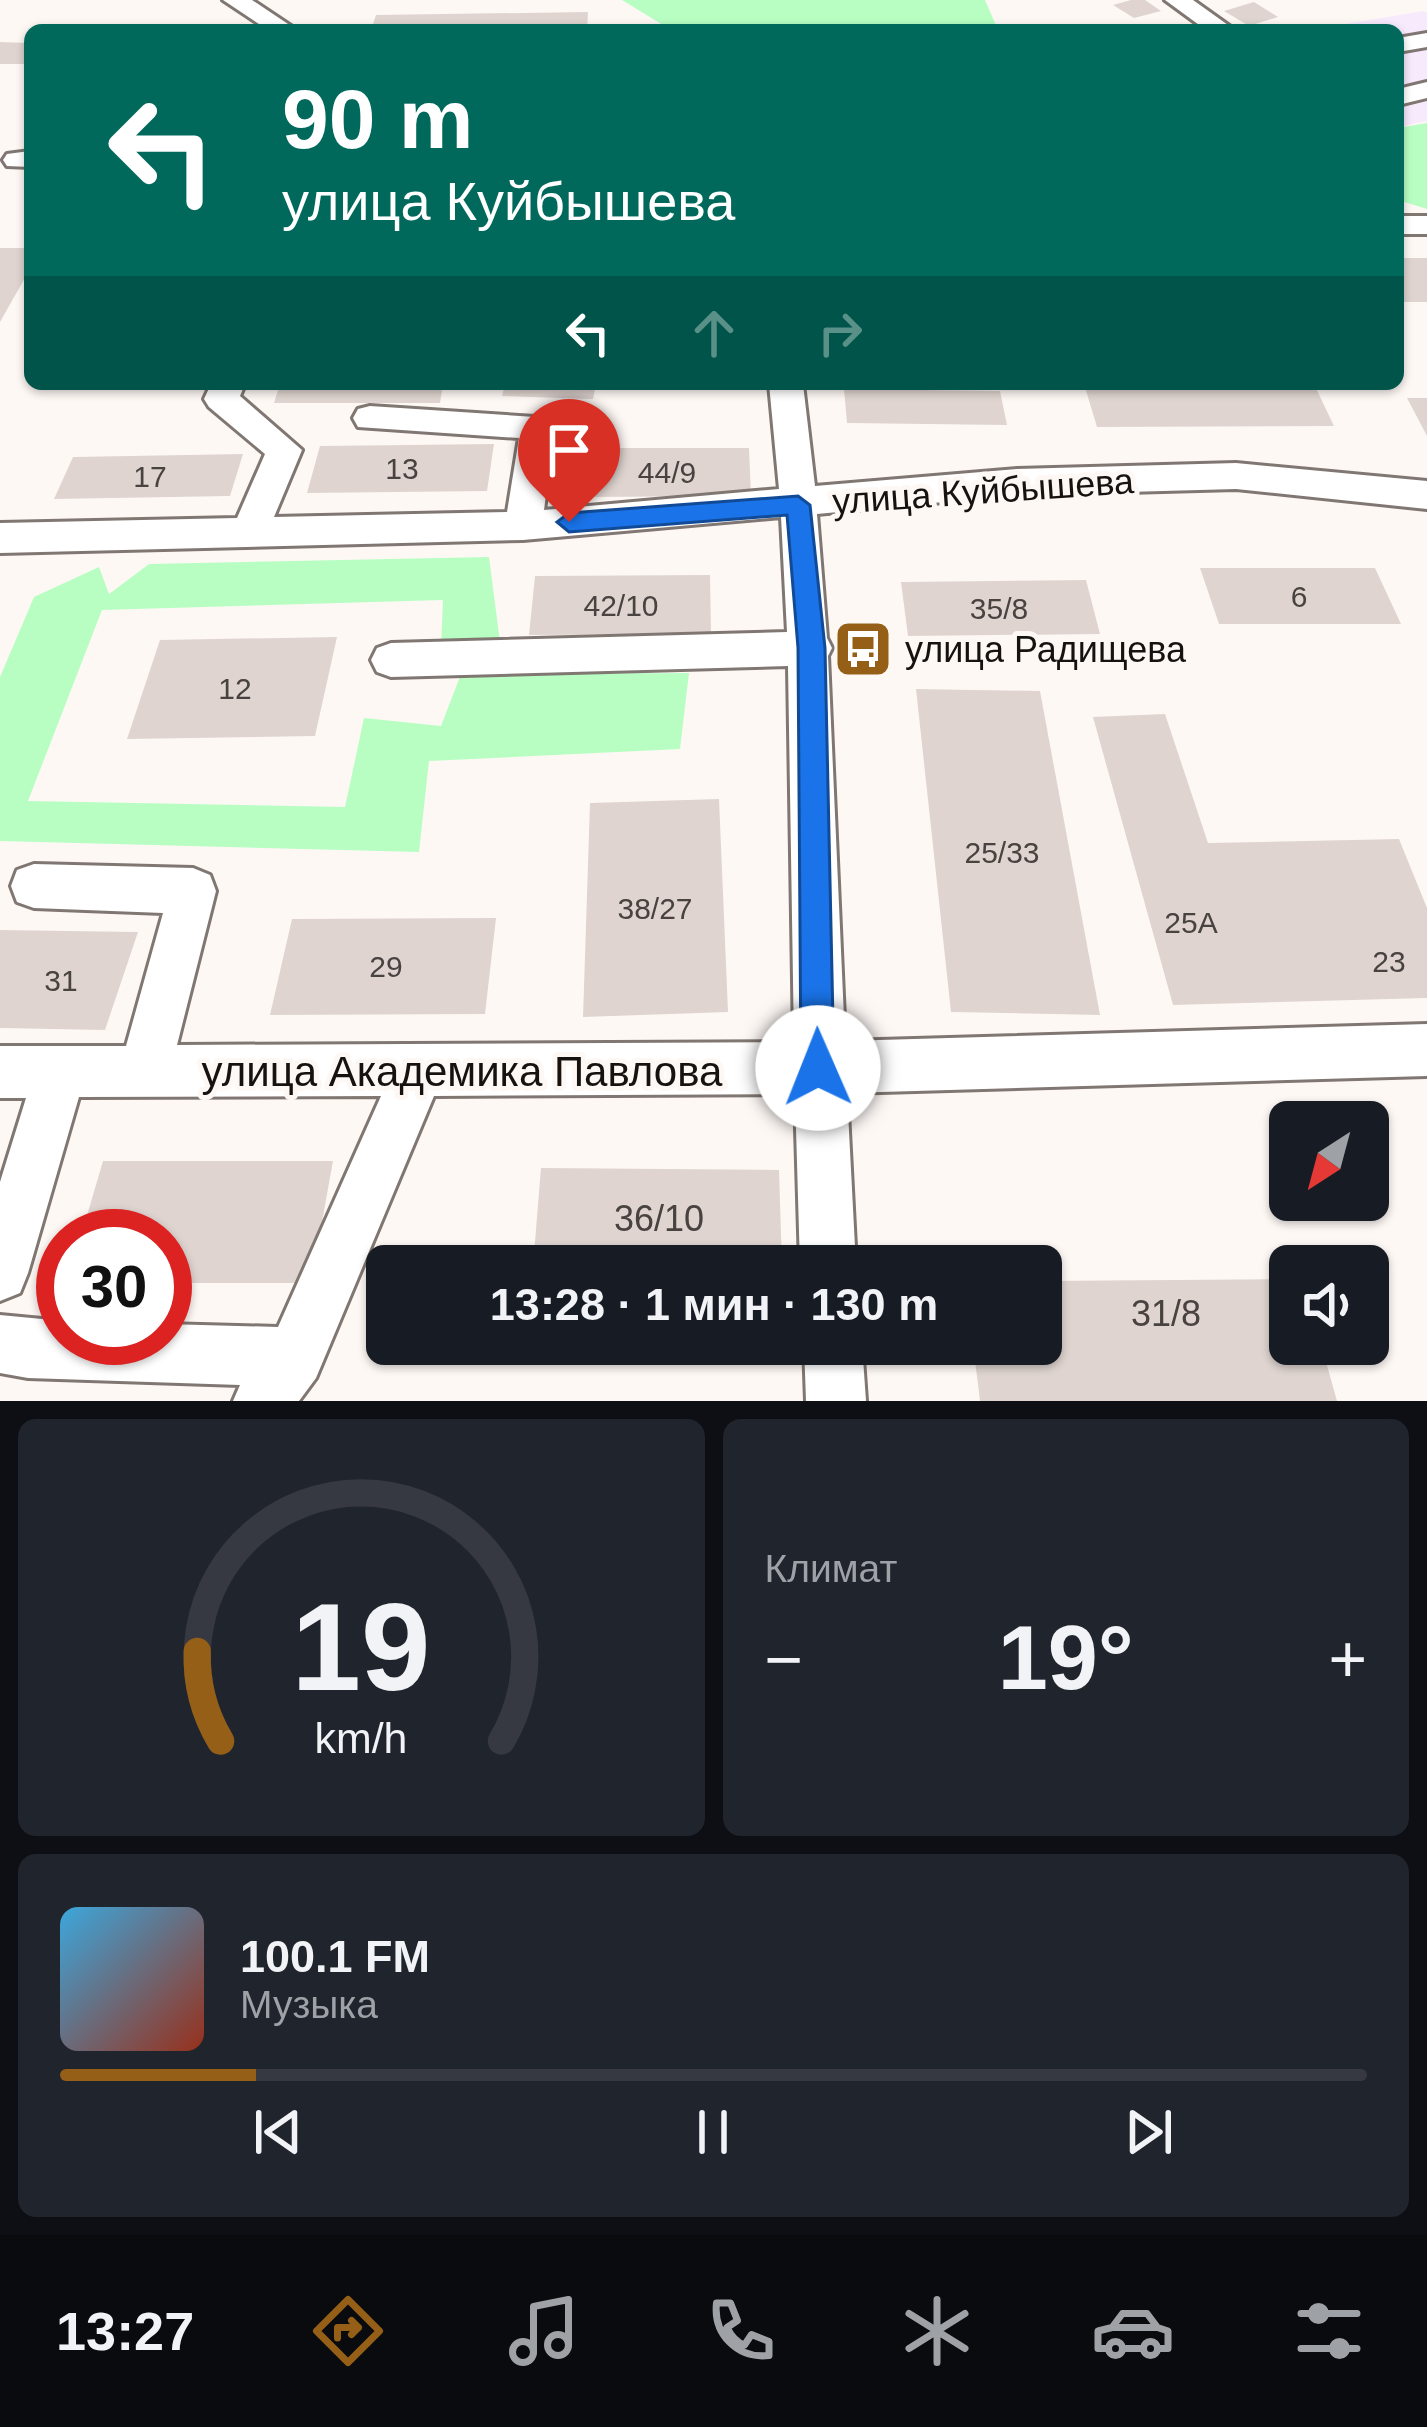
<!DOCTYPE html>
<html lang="ru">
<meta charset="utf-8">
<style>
:root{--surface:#171b24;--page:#20242c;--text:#f1f3f6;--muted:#9ea1a6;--line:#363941;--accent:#955f17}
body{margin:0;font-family:Helvetica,sans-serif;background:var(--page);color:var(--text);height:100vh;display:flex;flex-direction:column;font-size:45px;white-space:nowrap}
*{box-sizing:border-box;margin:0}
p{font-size:39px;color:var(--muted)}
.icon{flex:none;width:66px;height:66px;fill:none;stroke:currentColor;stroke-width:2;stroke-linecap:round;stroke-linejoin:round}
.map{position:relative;height:1401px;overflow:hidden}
.drawer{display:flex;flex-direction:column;gap:18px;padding:18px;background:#0d0f14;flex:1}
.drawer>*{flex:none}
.banner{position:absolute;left:24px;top:24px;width:1380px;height:366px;border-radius:18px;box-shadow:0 3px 9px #0004;background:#00695c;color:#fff;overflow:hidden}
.needle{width:78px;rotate:216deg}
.fabs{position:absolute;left:1269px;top:1101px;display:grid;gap:24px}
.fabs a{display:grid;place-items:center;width:120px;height:120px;border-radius:18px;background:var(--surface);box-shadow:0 3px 9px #0004;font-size:60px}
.speed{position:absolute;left:36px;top:1209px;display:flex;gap:24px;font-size:60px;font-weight:700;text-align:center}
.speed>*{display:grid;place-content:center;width:156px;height:156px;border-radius:50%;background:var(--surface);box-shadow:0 3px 9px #0004;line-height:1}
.speed .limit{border:18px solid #d22;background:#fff;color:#111}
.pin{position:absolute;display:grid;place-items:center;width:102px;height:102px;color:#fff;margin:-123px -51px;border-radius:50% 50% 50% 0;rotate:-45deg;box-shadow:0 0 12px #0007}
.pin .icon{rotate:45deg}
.me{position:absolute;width:132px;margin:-66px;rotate:359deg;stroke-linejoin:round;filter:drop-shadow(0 0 9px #0008)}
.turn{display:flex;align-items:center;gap:42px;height:252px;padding:0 60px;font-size:54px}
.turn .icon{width:156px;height:156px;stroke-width:2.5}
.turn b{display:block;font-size:84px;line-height:102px}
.lanes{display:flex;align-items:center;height:114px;padding:0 60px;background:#0003;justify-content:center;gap:60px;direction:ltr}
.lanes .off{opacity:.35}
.big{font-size:90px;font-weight:700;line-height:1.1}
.drawer .card{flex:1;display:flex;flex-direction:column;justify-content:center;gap:18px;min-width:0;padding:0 42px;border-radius:18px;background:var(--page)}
.drawer .dial{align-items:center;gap:0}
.dial svg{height:312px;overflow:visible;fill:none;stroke:var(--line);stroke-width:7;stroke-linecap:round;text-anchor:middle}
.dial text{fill:var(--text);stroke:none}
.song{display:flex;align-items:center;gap:36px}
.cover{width:144px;height:144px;border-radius:18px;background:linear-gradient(135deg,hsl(200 70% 55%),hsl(10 70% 35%))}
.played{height:12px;border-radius:6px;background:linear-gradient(90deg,var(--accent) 15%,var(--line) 15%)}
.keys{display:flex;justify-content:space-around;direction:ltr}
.heat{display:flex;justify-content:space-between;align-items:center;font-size:66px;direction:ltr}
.drawer .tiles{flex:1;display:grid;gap:18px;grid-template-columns:1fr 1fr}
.card:last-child{grid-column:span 2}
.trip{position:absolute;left:366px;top:1245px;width:696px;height:120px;border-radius:18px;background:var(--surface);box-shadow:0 3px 9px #0004;font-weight:700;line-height:120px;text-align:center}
.tabs{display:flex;height:192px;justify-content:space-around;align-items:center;background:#090b0e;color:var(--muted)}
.tabs .icon{width:84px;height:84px}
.tabs .current{color:var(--accent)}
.tabs b{font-size:54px;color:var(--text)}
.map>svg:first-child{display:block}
.industrial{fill:#f8eafd}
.green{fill:#b8fec3}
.building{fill:#dfd4d0}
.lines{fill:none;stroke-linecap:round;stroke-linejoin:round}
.minor-casing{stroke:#807772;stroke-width:6}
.minor{fill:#fff;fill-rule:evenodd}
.route{fill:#1a73e8;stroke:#114b97;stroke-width:3}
.labels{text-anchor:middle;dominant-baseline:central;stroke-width:10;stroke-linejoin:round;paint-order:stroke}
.number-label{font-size:30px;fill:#484240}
.street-label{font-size:36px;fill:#151210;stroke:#fef8f5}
.poi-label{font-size:36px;fill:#151210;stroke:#fef8f5;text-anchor:start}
.near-number-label{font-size:36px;fill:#484240}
.near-street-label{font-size:42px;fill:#151210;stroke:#fef8f5}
</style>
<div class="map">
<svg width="1427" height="1401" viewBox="0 0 1427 1401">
<rect width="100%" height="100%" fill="#fef8f5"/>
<path class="industrial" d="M1423,11L1427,13V121L1398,127V30H1309Z"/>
<g class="green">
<path d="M622,0H985L998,30H671Z"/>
<path d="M1427,123V209L1398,200V128Z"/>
<path d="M489,557L500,642L441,646L443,600L102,610L28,801L345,807L364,718L441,726L461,674L689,673L680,749L429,761L419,852L0,841V677L34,597L99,567L109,594L149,564Z"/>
</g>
<g class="building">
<path d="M1131,0H1145L1161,11L1134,18L1113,5Z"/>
<path d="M1254,2L1278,17L1249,26L1224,11Z"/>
<path d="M588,12L587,30H371L376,15Z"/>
<path d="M0,42L30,43V64H0Z"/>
<path d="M0,248H30V269L0,322Z"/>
<rect x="1398" y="258" width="29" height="44"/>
<path d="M280,384H443L440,403H274Z"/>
<path d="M505,384H596L593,399L502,396Z"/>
<path d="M1084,384H1314L1334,426L1097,427Z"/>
<path d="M844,389L1000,391L1007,425L847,423Z"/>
<path d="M1407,398H1427V436Z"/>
<path d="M494,444L487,491L307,493L320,446Z"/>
<path d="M587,448H749L751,496L582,497Z"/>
<path d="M243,454L230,496L54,499L73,457Z"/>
<path d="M1200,568H1375L1401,624H1219Z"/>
<path d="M710,575L711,634L529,635L535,576Z"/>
<path d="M1086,580L1100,634L908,636L901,582Z"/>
<path d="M337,637L315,736L127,739L160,640Z"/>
<path d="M916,689L1040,691L1100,1015L951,1012Z"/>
<path d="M1165,714L1208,843L1399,839L1427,908V998L1173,1005L1093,717Z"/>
<path d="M719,799L728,1012L583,1017L590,803Z"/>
<path d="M496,918L485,1014L270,1015L292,919Z"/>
<path d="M0,930L138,932L105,1030L0,1028Z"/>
<path d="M103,1161H333L311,1283H165V1236H81Z"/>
<path d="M541,1168L779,1170L782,1266H533Z"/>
<path d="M1290,1279V1344H1321L1337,1401H980L973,1344H1041V1281Z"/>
</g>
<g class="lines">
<g class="minor-casing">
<g id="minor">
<path d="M223,0H252L297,30H268Z"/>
<path d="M1165,0H1193L1235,30H1206Z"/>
<path d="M1427,33V47L1398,52V38Z"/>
<path d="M1427,82V98L1398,105V89Z"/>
<path d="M30,151V167L7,166L3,160L7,154Z"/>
<rect x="1398" y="216" width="29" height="18"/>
<path d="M211,384H245L240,396L302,450L274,517L507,512L519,438L358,427L353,418L358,409L370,406L550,418L555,427L544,510L779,489L769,384H803L815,486L1017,469L1236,463L1427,481V509L1236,489L1017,495L817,514L827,638L832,648L828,656L845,1041L1427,1024V1076L847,1093L856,1266H800L795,1094L434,1096L316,1378L299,1401H233L240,1385L28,1378L0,1373V1315L63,1321V1338H165V1324L278,1327L381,1096L79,1097L28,1273L20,1293L0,1301V1182L26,1098H0V1046H126L163,913L34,908L17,902L11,886L17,870L34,864L193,868L210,875L216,891L177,1045L794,1042L788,666L391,677L377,672L371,660L377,648L391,643L787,632L781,517L523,540L0,553V523L237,518L265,454L209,407L204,399Z"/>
<path d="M804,1344H862L866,1401H806Z"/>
</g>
</g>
<use href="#minor" class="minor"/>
</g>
<path class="route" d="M798,496L810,505L825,648L834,1068L829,1080L818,1085L806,1080L801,1068L798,648L787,515L569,532L557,522L569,513Z"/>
<defs>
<g id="bus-square" transform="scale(3)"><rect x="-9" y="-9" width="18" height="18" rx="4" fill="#955f17" stroke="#fef8f5"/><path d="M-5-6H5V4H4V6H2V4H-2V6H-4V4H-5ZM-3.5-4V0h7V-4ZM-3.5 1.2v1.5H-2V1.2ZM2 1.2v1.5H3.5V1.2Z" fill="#fff"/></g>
</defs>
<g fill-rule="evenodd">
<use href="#bus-square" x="863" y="649"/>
</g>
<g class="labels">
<g class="number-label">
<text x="402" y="468">13</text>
<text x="667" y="472">44/9</text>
<text x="150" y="476">17</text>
<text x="1299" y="596">6</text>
<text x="621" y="605">42/10</text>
<text x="999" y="608">35/8</text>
<text x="235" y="688">12</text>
<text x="1002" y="852">25/33</text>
<text x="655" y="908">38/27</text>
<text x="1191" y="922">25А</text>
<text x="1389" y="961">23</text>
<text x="386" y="966">29</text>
<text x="61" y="980">31</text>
</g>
<g class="street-label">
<text transform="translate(983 491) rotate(-4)">улица Куйбышева</text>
</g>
<g class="poi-label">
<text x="905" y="649">улица Радищева</text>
</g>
<g class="near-number-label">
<text x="659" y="1218">36/10</text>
<text x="1166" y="1313">31/8</text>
</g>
<g class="near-street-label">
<text x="462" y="1071">улица Академика Павлова</text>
</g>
</g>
</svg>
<div class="fabs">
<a><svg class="needle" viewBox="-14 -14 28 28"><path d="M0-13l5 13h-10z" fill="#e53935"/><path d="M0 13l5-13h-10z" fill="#9ea1a6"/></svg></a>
<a><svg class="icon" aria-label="sound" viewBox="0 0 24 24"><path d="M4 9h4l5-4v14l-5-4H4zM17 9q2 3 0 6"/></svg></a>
</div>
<div class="speed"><div class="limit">30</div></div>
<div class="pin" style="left:569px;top:522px;background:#d93025"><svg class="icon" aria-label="arrive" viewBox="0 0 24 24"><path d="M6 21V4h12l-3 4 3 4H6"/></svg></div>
<svg class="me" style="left:818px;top:1068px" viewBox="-20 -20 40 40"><circle r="19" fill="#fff"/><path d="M0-13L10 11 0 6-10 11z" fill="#1a73e8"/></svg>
<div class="trip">13:28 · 1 мин · 130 m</div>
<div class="banner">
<div class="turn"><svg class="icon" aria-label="left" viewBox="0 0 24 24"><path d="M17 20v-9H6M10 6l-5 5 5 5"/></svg><div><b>90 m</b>улица Куйбышева</div></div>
<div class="lanes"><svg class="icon" aria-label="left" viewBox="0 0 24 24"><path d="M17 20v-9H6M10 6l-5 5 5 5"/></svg><svg class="icon off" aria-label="ahead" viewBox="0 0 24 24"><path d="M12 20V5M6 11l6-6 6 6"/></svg><svg class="icon off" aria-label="right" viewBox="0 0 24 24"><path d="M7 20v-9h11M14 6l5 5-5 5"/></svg></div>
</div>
</div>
<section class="drawer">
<div class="tiles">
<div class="card dial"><svg viewBox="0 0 100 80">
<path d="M14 69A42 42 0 1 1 86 69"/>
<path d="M14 69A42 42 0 0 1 8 46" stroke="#955f17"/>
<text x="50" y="56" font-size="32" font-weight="700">19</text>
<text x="50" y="72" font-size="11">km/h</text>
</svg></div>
<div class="card"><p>Климат</p>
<div class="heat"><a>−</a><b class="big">19°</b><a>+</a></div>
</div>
<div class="card">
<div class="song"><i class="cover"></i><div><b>100.1 FM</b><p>Музыка</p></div></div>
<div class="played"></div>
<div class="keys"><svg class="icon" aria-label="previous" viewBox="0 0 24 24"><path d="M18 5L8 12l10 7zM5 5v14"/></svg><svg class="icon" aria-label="pause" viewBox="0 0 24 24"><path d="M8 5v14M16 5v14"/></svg><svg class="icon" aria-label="next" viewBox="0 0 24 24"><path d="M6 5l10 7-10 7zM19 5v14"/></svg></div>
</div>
</div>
</section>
<nav class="tabs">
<b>13:27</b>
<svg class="icon current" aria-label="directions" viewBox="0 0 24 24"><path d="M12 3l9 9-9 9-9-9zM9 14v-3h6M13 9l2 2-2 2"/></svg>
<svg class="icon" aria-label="music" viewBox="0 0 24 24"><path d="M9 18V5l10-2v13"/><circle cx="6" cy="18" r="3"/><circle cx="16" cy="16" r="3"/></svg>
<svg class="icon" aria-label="phone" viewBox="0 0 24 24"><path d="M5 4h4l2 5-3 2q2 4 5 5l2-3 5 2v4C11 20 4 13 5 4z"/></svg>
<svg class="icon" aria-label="climate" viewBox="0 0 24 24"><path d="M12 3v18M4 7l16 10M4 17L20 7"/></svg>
<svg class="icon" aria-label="car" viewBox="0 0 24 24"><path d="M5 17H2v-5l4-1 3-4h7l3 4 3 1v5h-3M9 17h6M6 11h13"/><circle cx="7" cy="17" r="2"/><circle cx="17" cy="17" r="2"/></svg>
<svg class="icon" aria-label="filters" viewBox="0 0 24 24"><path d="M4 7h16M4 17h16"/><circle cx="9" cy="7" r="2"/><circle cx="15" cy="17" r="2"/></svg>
</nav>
